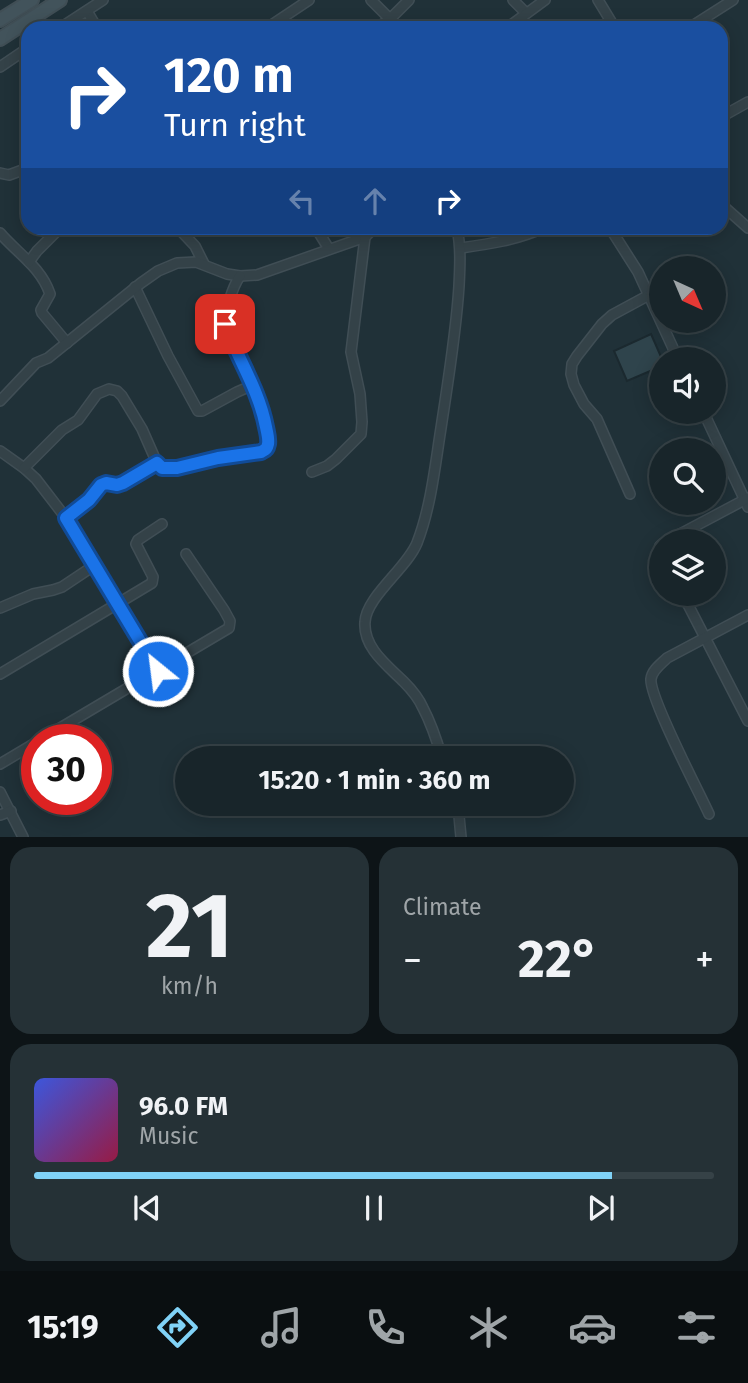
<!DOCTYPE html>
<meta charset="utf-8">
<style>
:root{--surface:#18252a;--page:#253136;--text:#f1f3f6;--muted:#9fa5a8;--line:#364247;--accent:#80d2f7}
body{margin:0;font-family:"Fira Sans",sans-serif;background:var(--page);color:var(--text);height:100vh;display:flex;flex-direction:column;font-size:26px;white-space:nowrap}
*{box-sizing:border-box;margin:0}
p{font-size:23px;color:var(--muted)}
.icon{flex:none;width:38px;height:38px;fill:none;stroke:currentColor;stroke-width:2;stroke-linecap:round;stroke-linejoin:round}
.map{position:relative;height:837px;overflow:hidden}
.sheet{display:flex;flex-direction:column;gap:10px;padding:10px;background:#0d1417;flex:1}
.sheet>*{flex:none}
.banner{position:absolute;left:21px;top:21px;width:707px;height:214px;border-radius:21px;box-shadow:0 4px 18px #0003,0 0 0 2px var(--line);background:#1a4fa0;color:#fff;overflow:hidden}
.needle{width:46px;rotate:136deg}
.controls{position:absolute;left:649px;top:256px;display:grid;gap:14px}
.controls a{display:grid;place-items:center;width:77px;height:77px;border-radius:50%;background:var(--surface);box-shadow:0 4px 18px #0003,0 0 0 2px var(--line);font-size:35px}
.speed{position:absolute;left:21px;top:724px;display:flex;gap:14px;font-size:35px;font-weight:700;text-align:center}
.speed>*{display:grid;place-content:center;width:91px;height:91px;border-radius:50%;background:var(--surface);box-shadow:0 4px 18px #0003,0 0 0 2px var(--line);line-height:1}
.speed .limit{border:10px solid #d22;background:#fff;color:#111}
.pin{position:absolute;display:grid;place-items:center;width:60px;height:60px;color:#fff;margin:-30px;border-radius:14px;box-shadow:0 4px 10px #0006}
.me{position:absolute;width:77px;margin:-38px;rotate:331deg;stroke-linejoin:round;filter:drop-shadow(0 0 5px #0008)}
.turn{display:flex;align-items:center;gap:24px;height:147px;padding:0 28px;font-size:32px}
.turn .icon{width:91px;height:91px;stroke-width:2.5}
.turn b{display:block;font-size:49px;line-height:60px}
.lanes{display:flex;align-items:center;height:66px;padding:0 28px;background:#0003;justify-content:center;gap:35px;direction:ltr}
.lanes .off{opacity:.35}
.big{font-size:52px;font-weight:700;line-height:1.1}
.sheet .tile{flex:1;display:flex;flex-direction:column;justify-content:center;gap:10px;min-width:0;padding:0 24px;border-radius:21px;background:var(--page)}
.sheet .dial{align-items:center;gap:0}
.dial b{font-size:91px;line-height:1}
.song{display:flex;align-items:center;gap:21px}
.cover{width:84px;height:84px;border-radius:10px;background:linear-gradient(135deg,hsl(230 70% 55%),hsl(340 70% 35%))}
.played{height:7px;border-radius:4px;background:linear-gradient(90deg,var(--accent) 85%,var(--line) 85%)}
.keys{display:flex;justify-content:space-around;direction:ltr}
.heat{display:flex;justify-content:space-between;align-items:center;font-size:38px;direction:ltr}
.sheet .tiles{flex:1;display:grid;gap:10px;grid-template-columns:1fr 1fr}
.tile:last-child{grid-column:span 2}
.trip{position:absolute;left:175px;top:746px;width:399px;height:70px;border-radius:35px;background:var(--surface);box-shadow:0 4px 18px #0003,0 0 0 2px var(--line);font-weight:700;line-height:70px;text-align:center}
.menu{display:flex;height:112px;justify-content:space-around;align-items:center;background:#0a0f11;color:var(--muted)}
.menu .icon{width:49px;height:49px}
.menu .on{color:var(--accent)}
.menu b{font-size:32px;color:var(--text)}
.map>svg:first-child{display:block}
.building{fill:#2f444c;stroke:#1b292f;stroke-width:2}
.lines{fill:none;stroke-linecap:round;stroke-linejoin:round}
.minor-casing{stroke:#404e55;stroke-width:12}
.secondary-casing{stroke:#404e55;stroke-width:16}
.minor{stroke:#344248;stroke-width:9}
.secondary{stroke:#42535b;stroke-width:12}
.route-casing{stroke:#114b97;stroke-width:18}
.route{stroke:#1a73e8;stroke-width:12}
</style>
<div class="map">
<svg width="748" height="837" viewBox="0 0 748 837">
<rect width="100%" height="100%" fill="#203138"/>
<path class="building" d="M651,334L662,359V366L627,381L614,351Z"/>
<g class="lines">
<g class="minor-casing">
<g id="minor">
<path d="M371,0L399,28"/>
<path d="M513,0L526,13"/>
<path d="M598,0L615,28"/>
<path d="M87,11L97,28"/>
<path d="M60,28L103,0"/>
<path d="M267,28L309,0"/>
<path d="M376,28L389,20L409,0"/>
<path d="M507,28L545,0"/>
<path d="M689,28L733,0"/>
<path d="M0,67L28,48"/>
<path d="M721,117L748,102"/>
<path d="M0,173L9,175L28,168"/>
<path d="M721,204L748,228"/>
<path d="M178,228L195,246L204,264"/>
<path d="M316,228L329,249"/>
<path d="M610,228L638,272L678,359"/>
<path d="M0,233C17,253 41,267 50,294L41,310L42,313L67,343"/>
<path d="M461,248C489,244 517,240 543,228"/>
<path d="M29,262L37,251L60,228"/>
<path d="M135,287L168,356L198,411H202L237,392L253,385"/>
<path d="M0,401L36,363L48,358L141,283L158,271L177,263L196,262L227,274L240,276L257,275L365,237L374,228"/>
<path d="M703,411L748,507"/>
<path d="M0,451L24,468L36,479L66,518L157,671"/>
<path d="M24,468L62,430L78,420L97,394L109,389L117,391L122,396L142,429L157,463L162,468H177L218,458L261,452C271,446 268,438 266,428C262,405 253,384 242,362C237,351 226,336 226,322C226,308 232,288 240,276"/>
<path d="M312,472L327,466L336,459L361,434L362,422L360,394L351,352L365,237"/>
<path d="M630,494L597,419L584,404L574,385L571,374L572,364L577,356L602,324L612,315L649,295"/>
<path d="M66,518L89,500L101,485L106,483L117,485L123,483L157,463"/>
<path d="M667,541L748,498"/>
<path d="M662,544L660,546L662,552"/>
<path d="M682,593L748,721"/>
<path d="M0,608L33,594L53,590L62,587L95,565"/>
<path d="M0,674L152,583L153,577L136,544L138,540L162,524"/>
<path d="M40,740L229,628L230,621L224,610L186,554"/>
<path d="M442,758C437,741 431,723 423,708C419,699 411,689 404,682C388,666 363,648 365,622C366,597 407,568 417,543C431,507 435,466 441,428C448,381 456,334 459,286C460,266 461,247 457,228"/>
<path d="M0,764L37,742"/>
<path d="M0,792L23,837"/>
<path d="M456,803L459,816L461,837"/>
<path d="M709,814C699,792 649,697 651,679C652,670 661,664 667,658L748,615"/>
<path d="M0,815L11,811"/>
</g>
</g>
<g class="secondary-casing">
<g id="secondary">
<path d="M0,20L32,0"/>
<path d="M0,39L60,0"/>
</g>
</g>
<use href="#minor" class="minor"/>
<use href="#secondary" class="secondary"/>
</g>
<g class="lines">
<g class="route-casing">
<path id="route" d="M158,671L66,518L89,500L101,485L106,483L117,485L123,483L157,463L162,468H177L218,458L261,452C266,449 267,449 268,444C269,439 267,432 266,427C259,390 238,359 225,324"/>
</g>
<use href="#route" class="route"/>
</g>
</svg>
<div class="controls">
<a><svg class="needle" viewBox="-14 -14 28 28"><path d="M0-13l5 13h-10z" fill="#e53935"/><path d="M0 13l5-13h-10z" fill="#9fa5a8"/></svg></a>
<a><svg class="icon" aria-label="sound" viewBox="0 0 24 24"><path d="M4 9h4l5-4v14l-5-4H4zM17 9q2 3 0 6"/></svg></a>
<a><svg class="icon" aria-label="search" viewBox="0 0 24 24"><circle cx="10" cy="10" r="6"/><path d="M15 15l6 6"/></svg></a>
<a><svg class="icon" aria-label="layers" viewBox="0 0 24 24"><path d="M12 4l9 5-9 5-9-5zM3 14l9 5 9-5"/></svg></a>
</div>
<div class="speed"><div class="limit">30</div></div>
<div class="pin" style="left:225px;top:324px;background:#d93025"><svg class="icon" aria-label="arrive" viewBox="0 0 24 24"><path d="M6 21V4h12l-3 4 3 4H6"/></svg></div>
<svg class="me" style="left:158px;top:671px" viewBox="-20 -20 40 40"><circle r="17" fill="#1a73e8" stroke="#fff" stroke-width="3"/><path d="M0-11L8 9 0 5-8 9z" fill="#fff"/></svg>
<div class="trip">15:20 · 1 min · 360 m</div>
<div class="banner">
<div class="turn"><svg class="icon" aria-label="right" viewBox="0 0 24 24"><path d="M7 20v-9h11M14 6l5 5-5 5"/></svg><div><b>120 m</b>Turn right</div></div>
<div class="lanes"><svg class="icon off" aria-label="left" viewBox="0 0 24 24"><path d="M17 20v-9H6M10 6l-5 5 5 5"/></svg><svg class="icon off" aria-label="ahead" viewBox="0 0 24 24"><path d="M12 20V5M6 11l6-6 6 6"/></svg><svg class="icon" aria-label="right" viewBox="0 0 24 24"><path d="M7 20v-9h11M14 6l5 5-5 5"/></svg></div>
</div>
</div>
<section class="sheet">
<div class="tiles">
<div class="tile dial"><b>21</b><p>km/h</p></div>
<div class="tile"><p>Climate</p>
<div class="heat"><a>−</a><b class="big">22°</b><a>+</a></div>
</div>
<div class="tile">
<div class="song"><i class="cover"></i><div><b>96.0 FM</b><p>Music</p></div></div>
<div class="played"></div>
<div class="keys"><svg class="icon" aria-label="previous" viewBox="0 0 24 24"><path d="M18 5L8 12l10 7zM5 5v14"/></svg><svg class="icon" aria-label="pause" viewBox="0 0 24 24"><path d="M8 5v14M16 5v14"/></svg><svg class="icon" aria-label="next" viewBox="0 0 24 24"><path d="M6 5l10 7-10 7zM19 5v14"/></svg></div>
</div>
</div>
</section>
<nav class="menu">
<b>15:19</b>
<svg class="icon on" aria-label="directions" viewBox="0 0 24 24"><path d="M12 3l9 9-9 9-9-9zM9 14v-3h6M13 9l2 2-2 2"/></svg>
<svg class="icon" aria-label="music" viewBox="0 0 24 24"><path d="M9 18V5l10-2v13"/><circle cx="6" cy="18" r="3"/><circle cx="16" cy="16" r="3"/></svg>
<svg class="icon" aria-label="phone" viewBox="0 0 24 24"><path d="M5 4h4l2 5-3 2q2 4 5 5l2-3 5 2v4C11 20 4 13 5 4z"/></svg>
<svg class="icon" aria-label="climate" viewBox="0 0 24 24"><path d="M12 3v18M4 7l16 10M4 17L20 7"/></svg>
<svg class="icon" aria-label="car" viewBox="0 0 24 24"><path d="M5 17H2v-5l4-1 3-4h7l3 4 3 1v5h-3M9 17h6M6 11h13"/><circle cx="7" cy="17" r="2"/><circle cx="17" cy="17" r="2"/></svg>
<svg class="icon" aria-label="filters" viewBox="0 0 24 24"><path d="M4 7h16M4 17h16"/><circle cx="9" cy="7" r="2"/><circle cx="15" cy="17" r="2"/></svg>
</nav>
